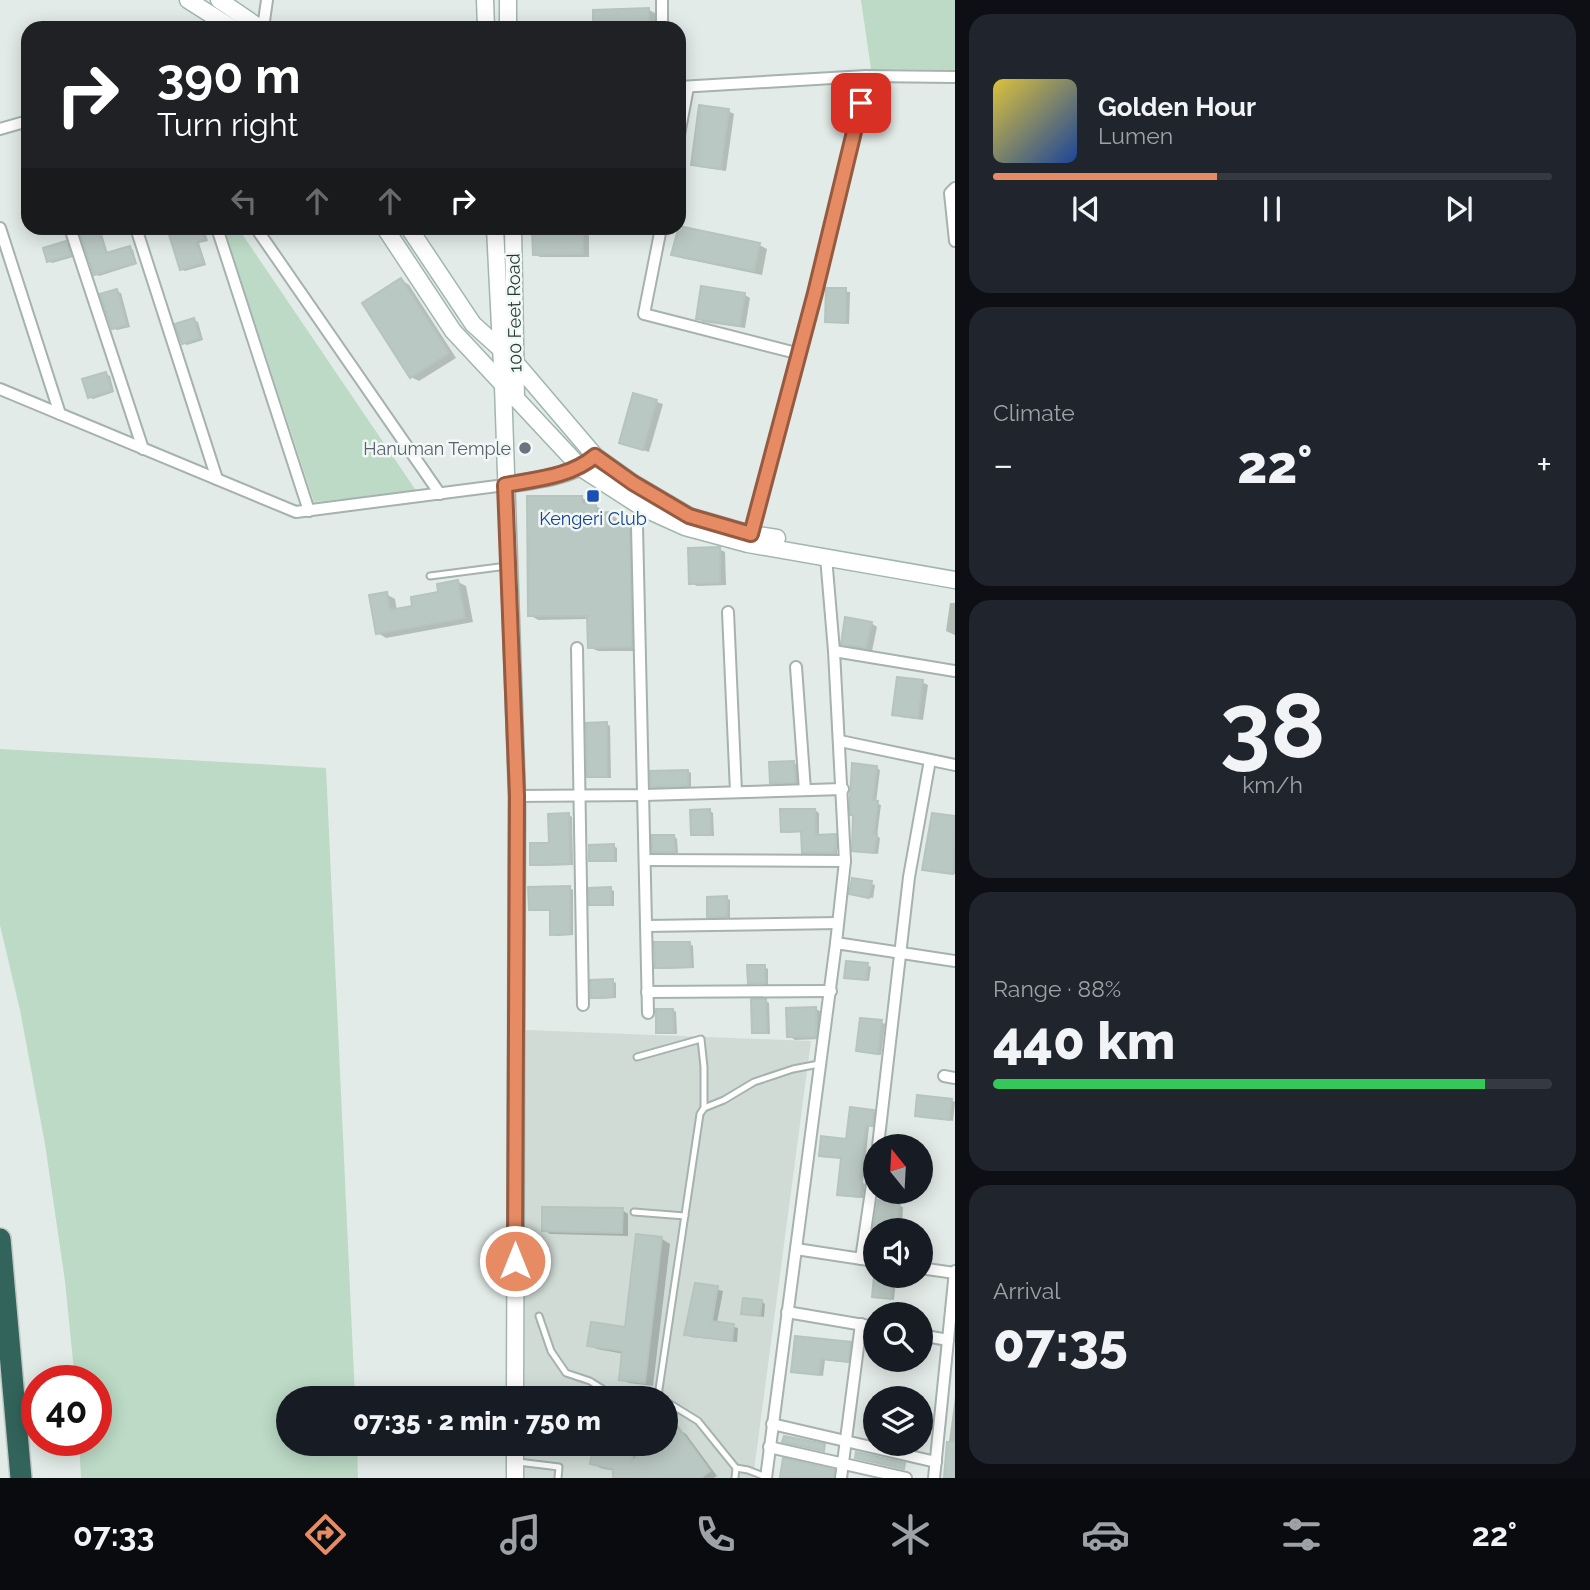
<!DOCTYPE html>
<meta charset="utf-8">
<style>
:root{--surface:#171b24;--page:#20242c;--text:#f1f3f6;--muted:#9ea1a6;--line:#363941;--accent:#e78b64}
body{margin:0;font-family:Raleway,sans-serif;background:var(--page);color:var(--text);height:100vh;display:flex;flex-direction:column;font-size:26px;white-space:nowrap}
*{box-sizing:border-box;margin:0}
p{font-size:23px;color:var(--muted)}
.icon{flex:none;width:38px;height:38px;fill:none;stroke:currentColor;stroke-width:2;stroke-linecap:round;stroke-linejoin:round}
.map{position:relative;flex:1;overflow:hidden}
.drawer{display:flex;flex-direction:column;gap:14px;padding:14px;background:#0d0f14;width:635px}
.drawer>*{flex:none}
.banner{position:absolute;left:21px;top:21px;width:665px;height:214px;border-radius:21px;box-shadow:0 4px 18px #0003;background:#202124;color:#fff;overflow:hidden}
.needle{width:46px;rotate:342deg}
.buttons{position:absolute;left:863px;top:1134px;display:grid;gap:14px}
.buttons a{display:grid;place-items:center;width:70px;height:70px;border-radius:50%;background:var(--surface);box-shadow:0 4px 18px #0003;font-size:35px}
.speed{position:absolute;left:21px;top:1365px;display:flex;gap:14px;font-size:35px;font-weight:700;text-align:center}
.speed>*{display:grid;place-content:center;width:91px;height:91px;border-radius:50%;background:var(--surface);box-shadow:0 4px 18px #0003;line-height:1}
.speed .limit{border:10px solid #d22;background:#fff;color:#111}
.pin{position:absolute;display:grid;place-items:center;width:60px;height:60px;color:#fff;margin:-30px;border-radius:14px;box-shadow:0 4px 10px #0006}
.me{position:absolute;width:77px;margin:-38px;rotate:0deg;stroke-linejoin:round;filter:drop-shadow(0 0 5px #0008)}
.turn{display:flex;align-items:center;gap:24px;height:147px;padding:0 21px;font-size:32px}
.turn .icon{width:91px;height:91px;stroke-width:2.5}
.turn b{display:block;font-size:49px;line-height:60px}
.lanes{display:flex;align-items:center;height:66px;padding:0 21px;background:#0003;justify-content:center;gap:35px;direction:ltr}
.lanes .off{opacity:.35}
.big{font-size:52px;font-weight:800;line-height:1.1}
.drawer .widget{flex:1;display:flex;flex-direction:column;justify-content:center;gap:10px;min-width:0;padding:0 24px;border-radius:21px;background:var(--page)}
.drawer .dial{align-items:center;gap:0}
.dial b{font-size:91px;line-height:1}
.song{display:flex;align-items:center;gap:21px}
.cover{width:84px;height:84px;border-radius:10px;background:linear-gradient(135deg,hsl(50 70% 55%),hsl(220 70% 35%))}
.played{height:7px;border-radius:4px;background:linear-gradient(90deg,var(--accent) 40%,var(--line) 40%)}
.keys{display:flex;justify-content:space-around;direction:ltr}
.heat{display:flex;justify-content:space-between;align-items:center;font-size:38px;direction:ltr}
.charge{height:10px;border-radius:5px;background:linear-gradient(90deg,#34c759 88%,var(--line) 0)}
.trip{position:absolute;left:276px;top:1386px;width:402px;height:70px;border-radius:35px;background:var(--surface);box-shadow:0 4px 18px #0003;font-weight:800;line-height:70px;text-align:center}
.tabs{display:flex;height:112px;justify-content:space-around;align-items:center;background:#090b0e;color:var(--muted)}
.tabs .icon{width:49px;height:49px}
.tabs .active{color:var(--accent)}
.tabs b{font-size:32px;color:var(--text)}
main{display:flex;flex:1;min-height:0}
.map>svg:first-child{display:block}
.built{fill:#d0dbd6}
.green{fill:#bcdac6}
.shadow{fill:#0003}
.building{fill:#bac8c3;stroke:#b5c4be;stroke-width:2}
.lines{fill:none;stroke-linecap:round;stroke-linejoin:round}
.lane-casing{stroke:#a5b2ae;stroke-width:9}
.street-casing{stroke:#a5b2ae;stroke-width:14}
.secondary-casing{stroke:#a1b6af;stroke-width:19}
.highway-casing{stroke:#c1c8c6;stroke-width:24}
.lane{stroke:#fff;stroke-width:5}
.street{stroke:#fff;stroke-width:10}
.secondary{stroke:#fff;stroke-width:16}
.highway{stroke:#32645c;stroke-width:21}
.route-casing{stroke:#965a41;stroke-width:18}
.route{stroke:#e78b64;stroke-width:12}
.worship-dot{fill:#6b7280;stroke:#f2f8f5;stroke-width:2.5}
.transit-dot{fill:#1a4fb4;stroke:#f2f8f5;stroke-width:2.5}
.labels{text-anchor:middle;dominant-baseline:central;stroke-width:5;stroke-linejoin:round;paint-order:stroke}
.street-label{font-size:18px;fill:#233a35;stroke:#f2f8f5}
.worship-label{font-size:18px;fill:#5b616d;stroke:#f2f8f5;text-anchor:end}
.transit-label{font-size:18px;fill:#164399;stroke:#f2f8f5}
</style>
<main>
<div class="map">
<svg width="955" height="1478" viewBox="0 0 955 1478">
<rect width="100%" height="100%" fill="#e2ebe7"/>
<path class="built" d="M526,1030L811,1041L753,1478H524V1444H667V1398H524Z"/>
<g class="green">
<path d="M861,0H955V70L871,69Z"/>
<path d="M224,228H238L417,492L314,502Z"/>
<path d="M0,749L326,768L355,1398H289V1444H357L358,1478H81L79,1440H96V1381H75L65,1281L45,1144L20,1010L0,925Z"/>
</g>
<g class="shadow">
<path d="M649,10L655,13V28H595Z"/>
<path d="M728,111L734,114L726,171L699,167L693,164Z"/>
<path d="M80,228H100L108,254L130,248L133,250L137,264L99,276L95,274Z"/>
<path d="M169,228H204L208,241L199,243L206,265L185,271L181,269Z"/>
<path d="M583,229L589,233V257H540L535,254Z"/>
<path d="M66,243L69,245L73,257L52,263L49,261Z"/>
<path d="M759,245L767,249L762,275L681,258L673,254Z"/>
<path d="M401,280L409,285L456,358L419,381L411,377Z"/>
<path d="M827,290L850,292L849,324L827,321Z"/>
<path d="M117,291L121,293L130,327L117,330L113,328Z"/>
<path d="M745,295L750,298L745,328L703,322L698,318Z"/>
<path d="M194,320L198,322L203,340L187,345L183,343Z"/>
<path d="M106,374L110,376L114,392L93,399L89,397Z"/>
<path d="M635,395L663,404L649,452L621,442Z"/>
<path d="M581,497L589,502V506H595L603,510V514H609L618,519V524H630L638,529L640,651H598L589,647V619L538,620L530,615Z"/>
<path d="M719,549L725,552L726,585L697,586L691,583Z"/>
<path d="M458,582L466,586L473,622L386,638L378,633L386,594L395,599L397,611L414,607Z"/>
<path d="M950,603H955V635L946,631Z"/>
<path d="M871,623L877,627L872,651L849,647L843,643Z"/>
<path d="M922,682L928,685L923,720L900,717L894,714Z"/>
<path d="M606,724L610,726L611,778H592L589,776Z"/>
<path d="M794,763L797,765L798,784H775L771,782Z"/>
<path d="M877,768L880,770L876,803L881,805L877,836L880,838L878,854L854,850Z"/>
<path d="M687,771L691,773V787L656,788L653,786Z"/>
<path d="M815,810L819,813V836H835L839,838V849H837V854H807L804,852L803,832L786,833L782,831Z"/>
<path d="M710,811L713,813L714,836H696L692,834Z"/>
<path d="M569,815L572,817L573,865L535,866L532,864L550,844Z"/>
<path d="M955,817V874L928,871L924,869Z"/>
<path d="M674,836L677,839L678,853L654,851Z"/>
<path d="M614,846L617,848V862H595L591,860Z"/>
<path d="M854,880L875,885L873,898L855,895Z"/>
<path d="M569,888L573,890V935L556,936L552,934V911H534L531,909Z"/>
<path d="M610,889L614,891V906H595L591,904Z"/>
<path d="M726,898L730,900V918H712L709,916Z"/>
<path d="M690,944L693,946L694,968L660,969L657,967Z"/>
<path d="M867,965L871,967L869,981L846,977Z"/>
<path d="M764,967L768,969V985L749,983Z"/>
<path d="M612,981L616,983V998L596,999L592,997Z"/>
<path d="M765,1001L769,1003L770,1034H758L754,1032Z"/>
<path d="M815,1008L821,1012V1039L795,1040L789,1036Z"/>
<path d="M673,1010L676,1012L677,1034L658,1032Z"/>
<path d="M881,1022L885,1024L881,1055L858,1051Z"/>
<path d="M951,1100L955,1102L953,1121L916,1115Z"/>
<path d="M873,1112L877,1114L875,1127L869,1126L863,1183L865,1184L863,1198L842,1196L838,1194L842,1159L821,1155L847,1141Z"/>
<path d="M879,1202L903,1207L902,1230H875Z"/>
<path d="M622,1210L628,1214V1236L550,1234L544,1230Z"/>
<path d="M662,1239L670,1244L653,1386L629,1383L621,1379L624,1354L597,1349L589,1345L626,1329Z"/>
<path d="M876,1276L896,1280L894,1300L874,1296Z"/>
<path d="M697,1285L723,1291L717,1323L738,1328L737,1342L691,1337L686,1334Z"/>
<path d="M762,1302L765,1304L764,1317L742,1313Z"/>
<path d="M850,1343L854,1345L851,1363L825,1360L823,1376L793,1371Z"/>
<path d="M955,1397V1443L949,1441Z"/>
<path d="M678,1429L686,1434L717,1476L714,1478H615V1471L600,1468L592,1463L596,1444H643L641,1456L658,1444H667V1437Z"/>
<path d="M784,1460L833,1471L837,1474V1478H782Z"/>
</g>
<g class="building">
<path d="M649,8L650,28H593V10Z"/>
<path d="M699,105L729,109L721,169L691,165Z"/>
<path d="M679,226L760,243L754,271L671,255Z"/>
<path d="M78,228H99L106,253L130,246L135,263L94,275Z"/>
<path d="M167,228H201L205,239L197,242L203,263L180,270Z"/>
<path d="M583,228V254L533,255L532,229Z"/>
<path d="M66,241L71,255L47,262L43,248Z"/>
<path d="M401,278L449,353L410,378L362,303Z"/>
<path d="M701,286L745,293L740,326L696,319Z"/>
<path d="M826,288H846V323L825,322Z"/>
<path d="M117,289L127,325L112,329L100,294Z"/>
<path d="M194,318L200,338L182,344L175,324Z"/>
<path d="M106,372L112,391L88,398L82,379Z"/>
<path d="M633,393L657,400L643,450L619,443Z"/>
<path d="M527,496H582V504H596V513L610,512V522H630L632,647L588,648L587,616H528Z"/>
<path d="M720,547V583L689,584L688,548Z"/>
<path d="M458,580L465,618L376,634L369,595L387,592L390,610L412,606L411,597L438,592L437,584Z"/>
<path d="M845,617L872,622L866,648L841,644Z"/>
<path d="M897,677L923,680L918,718L892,715Z"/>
<path d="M607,722V777H587L586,723Z"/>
<path d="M794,761L795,783H770L769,762Z"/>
<path d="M852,763L877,766L873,800L878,801L874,834H877L874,853L852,851L853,815H850V799Z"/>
<path d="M688,770V786L651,787L650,771Z"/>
<path d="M710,809L711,835H691L690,810Z"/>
<path d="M780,809H815L816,835L836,834V849L834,848V853H802L801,831L781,832Z"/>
<path d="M569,813L570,864L530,865V843H549L548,814Z"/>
<path d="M932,813L955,816L953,874L922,870Z"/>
<path d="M652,835H674L675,852H652Z"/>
<path d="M614,844V861H589V845Z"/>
<path d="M852,878L872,881L869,898L849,894Z"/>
<path d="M570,886V934L550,935V910H529L528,887Z"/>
<path d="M611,887V905H589V888Z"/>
<path d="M727,896V917H707V897Z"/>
<path d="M654,942H690L691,967L655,968Z"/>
<path d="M846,961L868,963L866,980L844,978Z"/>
<path d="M747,965H765V983L748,984Z"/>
<path d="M613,979V997L591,998L590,980Z"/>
<path d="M751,999H766L767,1033H752Z"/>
<path d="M816,1007V1037H787L786,1008Z"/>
<path d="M656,1009H673L674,1033H656Z"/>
<path d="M860,1018L882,1020L878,1054L856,1051Z"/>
<path d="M917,1095L952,1099L949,1120L915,1116Z"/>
<path d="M850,1107L874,1110L872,1126L866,1125L860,1180H862L860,1197L837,1195L841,1158L819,1156L821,1136L846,1139Z"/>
<path d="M878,1200L900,1203L897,1230H873Z"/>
<path d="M542,1207L623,1208L622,1233L542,1231Z"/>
<path d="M636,1234L662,1237L645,1383L619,1380L622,1351L587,1346L591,1322L625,1327Z"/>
<path d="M874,1276H893L891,1299L872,1297Z"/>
<path d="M695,1283L718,1286L712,1321L734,1324L732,1341L684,1335Z"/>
<path d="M743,1298L762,1300L760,1316L741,1314Z"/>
<path d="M795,1336L851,1342L848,1362L821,1359L819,1375L791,1372Z"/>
<path d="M678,1427L710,1471L701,1478H613V1469L590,1464L594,1444H635L631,1461L655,1444H667V1435Z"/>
<path d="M784,1436L825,1444L824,1451L782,1442Z"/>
<path d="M947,1442H955V1478H944Z"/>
<path d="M856,1452L905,1463L904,1469L855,1458Z"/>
<path d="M783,1458L834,1470L833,1478L780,1477Z"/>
</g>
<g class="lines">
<g class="lane-casing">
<g id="lane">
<path d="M430,576L507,566"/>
<path d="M637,1057L701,1039L704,1067V1108"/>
<path d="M634,1212L685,1216"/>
<path d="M539,1316L551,1351L566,1373L590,1381L609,1393L637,1398L658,1396L661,1398"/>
<path d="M658,1396L700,1114L704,1108L724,1100L754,1082L793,1069L819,1064"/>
<path d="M667,1402L698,1421L736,1468L735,1478"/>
<path d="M518,1462L559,1467L558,1478"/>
<path d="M736,1468L748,1470L766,1477"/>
</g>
</g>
<g class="street-casing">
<g id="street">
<path d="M263,28L267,0"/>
<path d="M662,28V0"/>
<path d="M679,87L866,76L955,77"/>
<path d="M0,129L28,121"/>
<path d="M679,135L688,87"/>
<path d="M955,188L950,193L955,241"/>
<path d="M0,228L60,414"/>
<path d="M70,228L143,449"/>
<path d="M136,228L217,479"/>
<path d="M217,228L309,511"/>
<path d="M256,228L440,494"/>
<path d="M661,228L644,314L800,354"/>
<path d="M0,389L296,512L505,485"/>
<path d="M643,508L637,526L648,1013"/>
<path d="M751,534C792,382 836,230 866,76"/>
<path d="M826,557L834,651L845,861L836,943"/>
<path d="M728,612L736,792"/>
<path d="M577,648L583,1005"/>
<path d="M834,651L955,671"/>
<path d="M796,667L805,790"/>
<path d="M840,741L955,765"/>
<path d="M517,796L644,795L843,789"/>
<path d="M645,860L845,861"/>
<path d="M646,926L838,923"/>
<path d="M647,992L831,991"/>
<path d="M944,1076L955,1078"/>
<path d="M878,1146L909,877L930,760"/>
<path d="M796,1249L875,1261"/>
<path d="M861,1259L875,1164"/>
<path d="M920,1268L955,1273"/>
<path d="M787,1312L875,1327"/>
<path d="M920,1335L948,1340"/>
<path d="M772,1424L936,1462"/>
<path d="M769,1447L906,1478"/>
<path d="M766,1478L836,943L955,961"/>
<path d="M841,1478L861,1324"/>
<path d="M934,1478L955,1271"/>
</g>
</g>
<g class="secondary-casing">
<g id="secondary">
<path d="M188,0L232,28"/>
<path d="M219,0L260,28"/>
<path d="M485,0L486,28"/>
<path d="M508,0V28"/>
<path d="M385,228L453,331L581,468L643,508L685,527L748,544L955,580"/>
<path d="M409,228L473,324L515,362L595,456L633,483L689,516L751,534L777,538"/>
<path d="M495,228L503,385L517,796L515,1398"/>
<path d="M513,228L516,399"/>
<path d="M505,485C528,481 569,477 586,463"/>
<path d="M515,1478V1444"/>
</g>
</g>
<g class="highway-casing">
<path id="highway" d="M0,1239L21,1478"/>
</g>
<use href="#lane" class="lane"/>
<use href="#street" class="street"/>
<use href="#secondary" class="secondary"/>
<use href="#highway" class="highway"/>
</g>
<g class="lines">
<g class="route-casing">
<path id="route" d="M515,1261L517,796L505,485C536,479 570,477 595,456L633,483L689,516L751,534L815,293L861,103"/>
</g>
<use href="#route" class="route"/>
</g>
<circle class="worship-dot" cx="525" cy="448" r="7"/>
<rect class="transit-dot" x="586" y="489" width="14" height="14" rx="3.5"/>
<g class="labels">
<g class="street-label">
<text transform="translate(514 313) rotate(-91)">100 Feet Road</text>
</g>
<g class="worship-label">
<text x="511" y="448">Hanuman Temple</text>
</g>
<g class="transit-label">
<text x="593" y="518">Kengeri Club</text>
</g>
</g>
</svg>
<div class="buttons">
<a><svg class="needle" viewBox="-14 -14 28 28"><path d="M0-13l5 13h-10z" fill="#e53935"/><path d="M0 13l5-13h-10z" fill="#9ea1a6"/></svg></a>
<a><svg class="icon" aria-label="sound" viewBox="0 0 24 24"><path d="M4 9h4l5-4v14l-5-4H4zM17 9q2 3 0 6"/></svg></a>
<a><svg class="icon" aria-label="search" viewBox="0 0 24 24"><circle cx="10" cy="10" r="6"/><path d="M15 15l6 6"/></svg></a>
<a><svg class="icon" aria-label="layers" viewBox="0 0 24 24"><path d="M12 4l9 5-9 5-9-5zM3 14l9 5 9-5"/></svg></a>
</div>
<div class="speed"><div class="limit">40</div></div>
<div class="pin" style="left:861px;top:103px;background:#d93025"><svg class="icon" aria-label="arrive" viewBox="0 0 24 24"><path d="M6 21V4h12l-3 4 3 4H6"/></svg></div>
<svg class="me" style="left:515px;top:1261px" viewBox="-20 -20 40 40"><circle r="17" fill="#e78b64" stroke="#fff" stroke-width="3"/><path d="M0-11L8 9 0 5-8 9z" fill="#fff"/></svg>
<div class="trip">07:35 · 2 min · 750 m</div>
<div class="banner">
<div class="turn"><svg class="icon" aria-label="right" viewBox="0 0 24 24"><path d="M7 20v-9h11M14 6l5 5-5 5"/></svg><div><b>390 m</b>Turn right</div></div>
<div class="lanes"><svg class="icon off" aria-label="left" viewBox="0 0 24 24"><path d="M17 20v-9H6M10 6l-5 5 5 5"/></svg><svg class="icon off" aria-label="ahead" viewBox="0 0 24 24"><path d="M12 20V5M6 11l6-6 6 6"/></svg><svg class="icon off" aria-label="ahead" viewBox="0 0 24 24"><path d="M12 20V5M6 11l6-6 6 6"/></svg><svg class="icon" aria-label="right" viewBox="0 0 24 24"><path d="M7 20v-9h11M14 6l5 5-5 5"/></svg></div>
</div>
</div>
<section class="drawer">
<div class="widget">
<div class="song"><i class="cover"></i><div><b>Golden Hour</b><p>Lumen</p></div></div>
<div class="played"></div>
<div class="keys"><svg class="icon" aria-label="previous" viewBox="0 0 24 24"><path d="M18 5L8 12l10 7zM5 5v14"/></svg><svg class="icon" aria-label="pause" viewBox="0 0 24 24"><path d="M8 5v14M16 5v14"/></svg><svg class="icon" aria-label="next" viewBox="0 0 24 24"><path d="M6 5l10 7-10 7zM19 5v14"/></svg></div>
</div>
<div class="widget"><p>Climate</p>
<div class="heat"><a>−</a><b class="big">22°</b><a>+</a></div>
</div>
<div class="widget dial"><b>38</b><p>km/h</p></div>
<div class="widget"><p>Range · 88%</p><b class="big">440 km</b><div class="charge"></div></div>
<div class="widget"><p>Arrival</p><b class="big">07:35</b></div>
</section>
</main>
<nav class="tabs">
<b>07:33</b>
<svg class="icon active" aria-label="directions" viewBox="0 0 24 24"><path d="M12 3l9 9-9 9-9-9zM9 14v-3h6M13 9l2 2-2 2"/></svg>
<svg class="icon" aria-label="music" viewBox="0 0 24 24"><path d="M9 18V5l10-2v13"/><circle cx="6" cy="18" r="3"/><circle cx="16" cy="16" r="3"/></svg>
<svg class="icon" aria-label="phone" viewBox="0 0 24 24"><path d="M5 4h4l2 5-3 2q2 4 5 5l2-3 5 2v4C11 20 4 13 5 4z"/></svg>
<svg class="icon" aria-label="climate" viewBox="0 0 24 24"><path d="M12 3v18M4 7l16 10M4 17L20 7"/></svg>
<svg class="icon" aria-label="car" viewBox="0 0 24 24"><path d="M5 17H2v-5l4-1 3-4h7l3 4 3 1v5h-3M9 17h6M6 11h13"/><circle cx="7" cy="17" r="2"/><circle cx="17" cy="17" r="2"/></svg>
<svg class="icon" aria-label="filters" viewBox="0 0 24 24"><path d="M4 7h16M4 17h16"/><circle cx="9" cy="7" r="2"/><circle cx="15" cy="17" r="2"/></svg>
<b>22°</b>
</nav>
